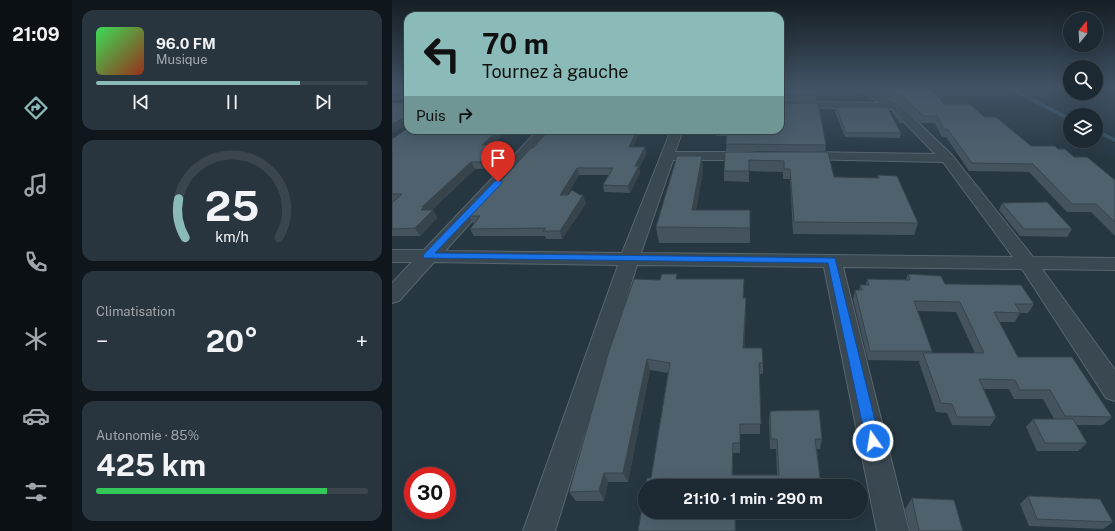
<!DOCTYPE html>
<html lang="fr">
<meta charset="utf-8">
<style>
:root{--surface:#1c2932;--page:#29353e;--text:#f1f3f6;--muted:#a0a6ac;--line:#3a454d;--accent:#8bbbb9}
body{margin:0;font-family:"Public Sans",sans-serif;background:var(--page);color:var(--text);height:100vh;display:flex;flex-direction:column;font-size:15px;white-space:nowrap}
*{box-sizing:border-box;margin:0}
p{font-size:13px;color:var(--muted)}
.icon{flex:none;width:22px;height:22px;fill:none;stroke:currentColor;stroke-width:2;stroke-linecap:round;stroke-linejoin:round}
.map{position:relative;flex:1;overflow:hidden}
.side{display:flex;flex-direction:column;gap:10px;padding:10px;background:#0f171c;width:320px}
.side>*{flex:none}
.guide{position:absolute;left:12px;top:12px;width:380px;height:122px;border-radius:12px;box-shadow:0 4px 16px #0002,0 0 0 1px var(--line);background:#8bbbb9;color:#111;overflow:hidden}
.needle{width:26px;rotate:18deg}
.tools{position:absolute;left:671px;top:12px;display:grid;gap:8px}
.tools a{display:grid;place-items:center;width:40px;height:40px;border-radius:50%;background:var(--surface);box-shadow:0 4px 16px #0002,0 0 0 1px var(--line);font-size:20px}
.speed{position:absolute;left:12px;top:467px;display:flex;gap:8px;font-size:20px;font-weight:700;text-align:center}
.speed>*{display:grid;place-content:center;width:52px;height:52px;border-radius:50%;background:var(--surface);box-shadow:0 4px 16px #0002,0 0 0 1px var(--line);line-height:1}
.speed .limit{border:6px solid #d22;background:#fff;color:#111}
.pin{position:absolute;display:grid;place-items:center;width:34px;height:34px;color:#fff;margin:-41px -17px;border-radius:50% 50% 50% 0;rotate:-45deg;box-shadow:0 0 4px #0007}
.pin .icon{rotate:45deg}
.me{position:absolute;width:44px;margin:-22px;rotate:347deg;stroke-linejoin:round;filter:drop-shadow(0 0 3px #0008)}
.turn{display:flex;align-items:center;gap:14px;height:84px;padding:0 12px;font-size:18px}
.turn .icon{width:52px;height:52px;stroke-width:2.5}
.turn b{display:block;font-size:28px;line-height:34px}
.then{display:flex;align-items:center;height:38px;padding:0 12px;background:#0003;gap:8px;font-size:15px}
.big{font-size:30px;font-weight:700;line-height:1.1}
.side .widget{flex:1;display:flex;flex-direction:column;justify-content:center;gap:6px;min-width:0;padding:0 14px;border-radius:12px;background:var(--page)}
.side .dial{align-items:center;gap:0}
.dial svg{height:104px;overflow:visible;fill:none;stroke:var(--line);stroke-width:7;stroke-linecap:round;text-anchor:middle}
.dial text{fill:var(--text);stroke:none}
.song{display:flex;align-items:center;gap:12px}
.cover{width:48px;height:48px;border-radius:6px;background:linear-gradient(135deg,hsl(130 70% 55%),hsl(10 70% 35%))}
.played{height:4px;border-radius:2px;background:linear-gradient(90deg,var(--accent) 75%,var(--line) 75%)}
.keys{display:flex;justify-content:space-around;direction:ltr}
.heat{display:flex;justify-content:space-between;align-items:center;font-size:22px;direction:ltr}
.charge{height:6px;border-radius:3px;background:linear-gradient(90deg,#34c759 85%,var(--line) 0)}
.trip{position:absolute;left:246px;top:479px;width:230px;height:40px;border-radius:20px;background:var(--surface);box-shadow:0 4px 16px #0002,0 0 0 1px var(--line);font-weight:700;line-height:40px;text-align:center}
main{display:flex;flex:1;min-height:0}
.dock{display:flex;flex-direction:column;width:72px;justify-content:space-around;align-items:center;background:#0b1014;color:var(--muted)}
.dock .icon{width:28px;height:28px}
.dock .on{color:var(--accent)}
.dock b{font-size:18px;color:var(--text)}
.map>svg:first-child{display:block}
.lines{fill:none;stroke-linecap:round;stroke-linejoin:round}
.stream{stroke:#395669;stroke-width:3.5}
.minor-casing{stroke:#58666f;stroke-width:2}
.minor{fill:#3a4851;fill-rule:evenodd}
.wall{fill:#44535e;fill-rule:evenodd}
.shaded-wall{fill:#37444c}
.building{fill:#4f616d;stroke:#37444c}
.route{fill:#1a73e8;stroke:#114b97}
</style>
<main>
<nav class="dock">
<b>21:09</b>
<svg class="icon on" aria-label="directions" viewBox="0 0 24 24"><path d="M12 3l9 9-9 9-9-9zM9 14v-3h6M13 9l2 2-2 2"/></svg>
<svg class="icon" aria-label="music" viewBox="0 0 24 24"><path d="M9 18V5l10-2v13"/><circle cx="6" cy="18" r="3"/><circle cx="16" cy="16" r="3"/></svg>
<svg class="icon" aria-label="phone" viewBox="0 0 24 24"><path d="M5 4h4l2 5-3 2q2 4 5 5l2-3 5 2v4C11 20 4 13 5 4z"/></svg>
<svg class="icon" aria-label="climate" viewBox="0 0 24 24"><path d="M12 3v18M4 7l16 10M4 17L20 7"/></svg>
<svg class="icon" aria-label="car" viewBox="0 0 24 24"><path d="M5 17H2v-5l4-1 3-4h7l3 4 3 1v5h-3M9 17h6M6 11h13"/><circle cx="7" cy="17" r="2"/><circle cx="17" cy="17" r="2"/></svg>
<svg class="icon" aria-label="filters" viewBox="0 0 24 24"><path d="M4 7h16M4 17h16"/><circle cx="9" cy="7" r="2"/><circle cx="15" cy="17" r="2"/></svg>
</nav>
<section class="side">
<div class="widget">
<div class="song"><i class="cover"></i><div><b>96.0 FM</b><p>Musique</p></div></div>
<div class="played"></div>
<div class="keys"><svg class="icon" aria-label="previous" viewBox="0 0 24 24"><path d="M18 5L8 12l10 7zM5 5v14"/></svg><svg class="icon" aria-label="pause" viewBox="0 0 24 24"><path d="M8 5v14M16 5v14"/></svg><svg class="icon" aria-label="next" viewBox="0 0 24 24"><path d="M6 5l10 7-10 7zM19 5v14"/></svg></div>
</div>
<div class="widget dial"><svg viewBox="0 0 100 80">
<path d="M14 69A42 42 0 1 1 86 69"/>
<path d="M14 69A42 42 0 0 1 9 39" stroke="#8bbbb9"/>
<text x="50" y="56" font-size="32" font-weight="700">25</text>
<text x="50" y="72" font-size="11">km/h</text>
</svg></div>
<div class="widget"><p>Climatisation</p>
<div class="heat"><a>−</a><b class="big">20°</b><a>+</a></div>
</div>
<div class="widget"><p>Autonomie · 85%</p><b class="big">425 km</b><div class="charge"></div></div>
</section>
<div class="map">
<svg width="723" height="531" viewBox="0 0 723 531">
<rect width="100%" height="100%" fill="#263742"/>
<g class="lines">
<g class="stream">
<path d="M617,88L678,119"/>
<path d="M704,131L723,140"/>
</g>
<g class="minor-casing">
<path id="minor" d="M463,88H475L507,104L560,155L641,257L723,258V270L650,269L723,370V401L714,398L630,269L451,267L517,531H485L432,267L245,265L163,531H131L226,265L42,262L7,301L0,303V283L20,262H0V250H32L146,130H159L141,153L53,251L230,253L279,130H291L283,152H359L364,153L366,156L364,159L359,160H281L249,253L621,257L551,162L407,159L405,156L407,153L412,152L543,154L500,109L388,107V101L488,103Z"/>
</g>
<use href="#minor" class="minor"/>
</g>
<g class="wall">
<path d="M0,88H16V126H13L0,133V102L13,103L14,102V100H0Z"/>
<path d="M388,88L425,95L424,100H388Z"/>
<path d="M484,88H538L552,104L592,117L639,146L666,149L682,157L723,180V236L699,212H675L637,172L577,171L554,137H550L543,123H529L508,103L487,92Z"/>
<path d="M444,107L509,133L508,138L453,137L443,112Z"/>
<path d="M501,108L512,119L511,123H508L500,112Z"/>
<path d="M324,130H388L434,145L433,152L334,151L335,136H324Z"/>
<path d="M0,139L101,145L107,152L91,169H83L40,210H41L45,218L28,236H0V203L1,202H0Z"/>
<path d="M242,147H253L254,154L247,168L248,173L238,193L212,192L211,185L217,175H187L175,195L194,203L170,239H154L153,236H82L78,229L82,224L81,223L77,216L139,148Z"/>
<path d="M333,152H436L442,177L485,178L486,175L526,223L522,235L401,234L398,179H391V172L357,171V182L332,181V171Z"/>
<path d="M311,171L304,210H358V243H267L264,227Z"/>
<path d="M610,203L680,229L675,237L628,236L607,210Z"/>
<path d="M516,274L553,284L642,304L636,313H628L623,322H607L626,357L720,417L711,425H684L695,443L686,451H645L634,427L641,419H662L651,399H622L617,389H591L604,417L598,426L560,425L555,413L544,412L527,362L528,361L476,360L461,299L463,290H467L468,285H474L475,279L514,280ZM526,311L564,312L583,353H540V351Z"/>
<path d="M285,279H352V298H354V309L352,348L371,363V374H368V434H348V453H341V475H385L384,449H378L377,421L378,411L430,439L428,449H425L429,486L259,478L276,373L258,370L236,482H216L212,501H184L177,492L268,280Z"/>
<path d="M636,496L721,522L711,529L637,526L628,504Z"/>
<path d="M520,498L571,531H518L513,509Z"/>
</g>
<g class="shaded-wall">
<path d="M9,119L13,126L0,133V124Z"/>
<path d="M106,130H116L93,152L90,145Z"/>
<path d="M245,130H249L239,153L237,147Z"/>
<path d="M104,145L107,152L91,169L88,162Z"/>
<path d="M253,147L254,154L247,168L248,173L238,193L236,186L243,166Z"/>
<path d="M310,156L311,171L301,226L300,210Z"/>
<path d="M79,162L83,169L36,214L41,210L45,218L28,236L23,228L30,207Z"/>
<path d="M185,168L187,175L170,202L168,195Z"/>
<path d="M191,195L194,203L170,239L168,231Z"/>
<path d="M352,279V290L351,309V298Z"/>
<path d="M354,298V309L352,359L351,348Z"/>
<path d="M255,359L258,370L236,482L231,473Z"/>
<path d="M341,443V485L340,475Z"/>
<path d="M212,473L216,482L212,501L207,491Z"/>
<rect x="343" y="512" width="1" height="19"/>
</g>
<g class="building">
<path d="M0,88H16V122H14V119H9L0,124V102L13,103L14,102V96L13,94H0Z"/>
<path d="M388,88H424L425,95L388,94V95Z"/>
<path d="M492,88H538L552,104H578L592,117H604L639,146H663L666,149H673L682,157H695L723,180V222L704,204H680L641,164L580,163L556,130L552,129L545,116H531L510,96Z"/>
<path d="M388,103H426L434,145L334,144L335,130H331H388Z"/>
<path d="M444,107H495L509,133H454Z"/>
<path d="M501,108L512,119H509Z"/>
<path d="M16,128V130H106L90,145H104L88,162H79L30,207H32L29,210H41L23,228L0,229V203L10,194H0V139Z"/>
<path d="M157,130H245L237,147H253L243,166H247L236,186L211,185L221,168H185L168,195H176L180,190L188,195H191L168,231H151L154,228L78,229L88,216H77L139,148H141Z"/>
<path d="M333,152H436L442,177L487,178L486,175L505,176L526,223L402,222L398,169H392V161L357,160V171H332Z"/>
<path d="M285,156H310L300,210H358V228L264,227Z"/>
<path d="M655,202L680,229H632L610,203Z"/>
<path d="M270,274H285L284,279H352L351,298H354L351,348H370L371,363H367L369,424H348V443H341L340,475H387L385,439H379L378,411L427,410L430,439H423L429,486H254L255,478H259L278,363L255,359L231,473H212L207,491L177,492L217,351L242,279L268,280Z"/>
<path d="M516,274L549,276L553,284L629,285L642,304H623L629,313L602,312L626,357H680L720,417L673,416L658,390H628L623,380L587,379L604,417H565L560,404L549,403L531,353H592L568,302L522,301L540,351H478L463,290H470L468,285H477L475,279L518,280Z"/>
<path d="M641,419H681L695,443H653Z"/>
<path d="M253,490V512H343V531H246Z"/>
<path d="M636,496L708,499L721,522L645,519Z"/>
<path d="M520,498L562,500L571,531H527Z"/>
</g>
<linearGradient id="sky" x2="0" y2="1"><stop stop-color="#151e24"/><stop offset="0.54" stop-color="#415365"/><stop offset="1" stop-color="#415365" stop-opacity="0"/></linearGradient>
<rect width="723" height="162" fill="url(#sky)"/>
<path class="route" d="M106,180L110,182L109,184L43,253L443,258L488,441L486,445L481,447L476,445L474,441L436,263L32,258L31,256L32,254L103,181Z"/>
</svg>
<div class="tools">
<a><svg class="needle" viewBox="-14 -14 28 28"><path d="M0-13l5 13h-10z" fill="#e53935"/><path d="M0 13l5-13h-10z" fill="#a0a6ac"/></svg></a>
<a><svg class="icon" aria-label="search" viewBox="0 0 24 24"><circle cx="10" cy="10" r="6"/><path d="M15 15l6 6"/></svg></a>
<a><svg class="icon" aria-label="layers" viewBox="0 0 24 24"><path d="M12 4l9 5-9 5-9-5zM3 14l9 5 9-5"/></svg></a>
</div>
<div class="speed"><div class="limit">30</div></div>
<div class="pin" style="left:106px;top:182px;background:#d93025"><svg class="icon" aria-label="arrive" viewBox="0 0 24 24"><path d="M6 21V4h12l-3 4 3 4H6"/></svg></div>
<svg class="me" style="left:481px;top:441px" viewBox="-20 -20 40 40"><circle r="17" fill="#1a73e8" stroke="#fff" stroke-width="3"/><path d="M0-11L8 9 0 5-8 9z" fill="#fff"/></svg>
<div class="trip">21:10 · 1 min · 290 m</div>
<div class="guide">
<div class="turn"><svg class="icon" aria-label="left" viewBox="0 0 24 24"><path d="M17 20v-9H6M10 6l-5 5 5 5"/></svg><div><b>70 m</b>Tournez à gauche</div></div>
<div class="then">Puis<svg class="icon" aria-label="right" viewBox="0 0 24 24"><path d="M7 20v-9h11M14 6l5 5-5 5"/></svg></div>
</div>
</div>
</main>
